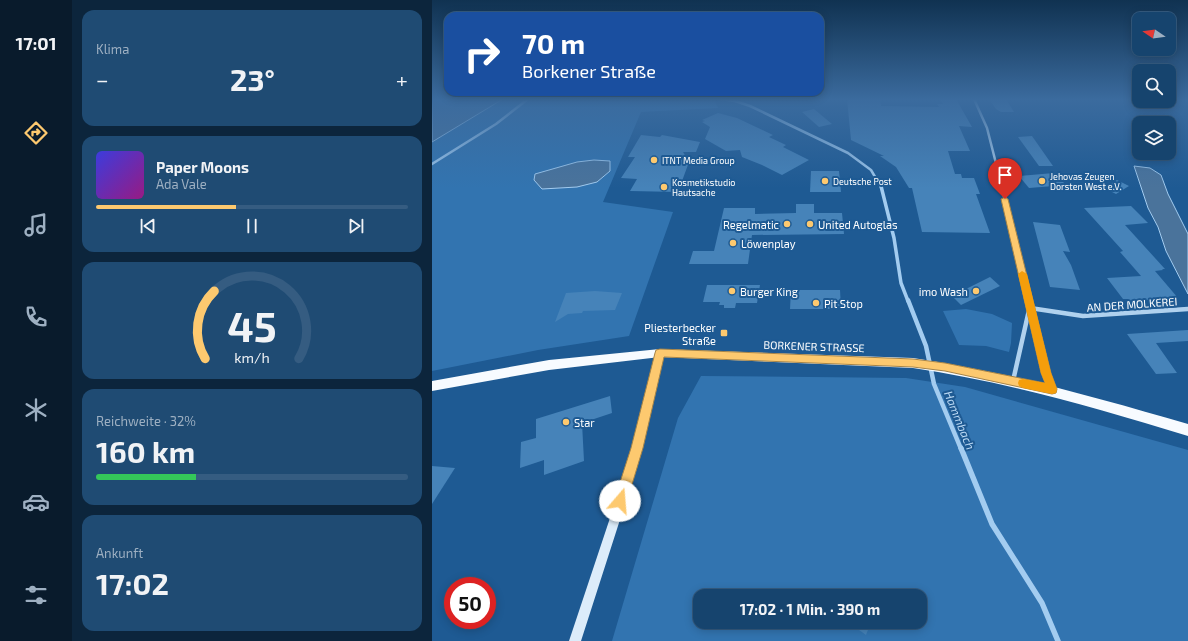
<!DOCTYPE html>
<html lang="de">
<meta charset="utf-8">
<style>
:root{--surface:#16446e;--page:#1f4b73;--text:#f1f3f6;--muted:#9eb0c2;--line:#355c81;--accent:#fdc96f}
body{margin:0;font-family:"Exo 2",sans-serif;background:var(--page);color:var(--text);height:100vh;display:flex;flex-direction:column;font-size:15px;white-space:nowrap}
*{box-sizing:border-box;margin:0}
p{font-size:13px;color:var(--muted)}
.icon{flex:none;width:22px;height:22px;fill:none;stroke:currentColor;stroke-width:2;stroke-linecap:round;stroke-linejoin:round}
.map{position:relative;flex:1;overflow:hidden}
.details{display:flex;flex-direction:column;gap:10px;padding:10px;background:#0c253c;width:360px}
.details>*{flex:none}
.hud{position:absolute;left:12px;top:12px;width:380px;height:84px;border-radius:12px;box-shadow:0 2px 10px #0003,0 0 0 1px var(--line);background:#1a4fa0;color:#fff;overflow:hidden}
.needle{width:26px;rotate:283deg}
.tools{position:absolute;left:700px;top:12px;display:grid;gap:8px}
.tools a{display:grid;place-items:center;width:44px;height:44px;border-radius:8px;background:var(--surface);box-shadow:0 2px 10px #0003,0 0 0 1px var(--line);font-size:20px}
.speed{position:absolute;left:12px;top:577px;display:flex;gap:8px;font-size:20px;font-weight:700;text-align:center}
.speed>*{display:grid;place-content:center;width:52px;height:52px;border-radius:50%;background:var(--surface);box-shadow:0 2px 10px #0003,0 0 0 1px var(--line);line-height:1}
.speed .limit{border:6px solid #d22;background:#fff;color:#111}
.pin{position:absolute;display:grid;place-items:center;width:34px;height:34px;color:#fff;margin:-41px -17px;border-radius:50% 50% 50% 0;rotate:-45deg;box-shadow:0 0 4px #0007}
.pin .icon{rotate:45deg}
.me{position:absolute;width:44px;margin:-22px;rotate:18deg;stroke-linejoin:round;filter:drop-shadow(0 0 3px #0008)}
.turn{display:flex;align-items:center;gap:14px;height:84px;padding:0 12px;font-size:18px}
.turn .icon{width:52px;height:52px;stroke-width:2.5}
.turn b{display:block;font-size:28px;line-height:34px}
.big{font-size:30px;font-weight:700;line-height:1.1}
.details .card{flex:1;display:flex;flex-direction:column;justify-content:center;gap:6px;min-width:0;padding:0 14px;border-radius:12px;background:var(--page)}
.details .dial{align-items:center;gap:0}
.dial svg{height:104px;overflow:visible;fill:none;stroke:var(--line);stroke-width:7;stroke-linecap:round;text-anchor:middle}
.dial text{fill:var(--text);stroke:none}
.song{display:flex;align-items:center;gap:12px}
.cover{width:48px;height:48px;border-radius:6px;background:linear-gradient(135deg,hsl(240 70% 55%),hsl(310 70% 35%))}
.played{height:4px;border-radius:2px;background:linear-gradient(90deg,var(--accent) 45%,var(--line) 45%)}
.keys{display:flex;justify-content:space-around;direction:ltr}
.heat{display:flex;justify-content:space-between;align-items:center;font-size:22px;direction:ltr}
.charge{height:6px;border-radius:3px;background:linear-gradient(90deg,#34c759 32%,var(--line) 0)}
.trip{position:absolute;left:261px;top:589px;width:234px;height:40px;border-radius:12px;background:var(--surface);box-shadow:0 2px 10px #0003,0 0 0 1px var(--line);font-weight:700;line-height:40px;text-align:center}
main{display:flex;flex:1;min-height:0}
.dock{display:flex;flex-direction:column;width:72px;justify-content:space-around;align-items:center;background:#091b2c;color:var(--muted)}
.dock .icon{width:28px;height:28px}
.dock .selected{color:var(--accent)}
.dock b{font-size:18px;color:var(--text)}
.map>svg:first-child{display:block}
.green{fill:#3274b0;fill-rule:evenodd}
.water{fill:#4a739b;stroke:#a3ccf0}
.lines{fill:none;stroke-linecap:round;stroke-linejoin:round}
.stream-far3{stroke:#a3ccf0;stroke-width:2.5}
.stream-far2{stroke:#a3ccf0;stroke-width:3.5}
.stream-far1{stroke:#a3ccf0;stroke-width:4.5}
.stream{stroke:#a3ccf0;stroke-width:5.5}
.building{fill:#4683b9}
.street-far2{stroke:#b0d1ee;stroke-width:2.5}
.street-far1{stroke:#b0d1ee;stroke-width:3.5}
.street{stroke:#b0d1ee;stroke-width:4.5}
.secondary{fill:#dcecfa;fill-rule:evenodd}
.primary{fill:#f7fbff;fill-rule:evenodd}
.route{fill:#fdc96f;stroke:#a48348}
.slow{fill:#f59e0b}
.poi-dot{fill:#fdc96f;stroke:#1e5a93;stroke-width:1.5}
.labels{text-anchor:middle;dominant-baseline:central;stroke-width:4;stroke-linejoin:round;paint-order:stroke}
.far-poi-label{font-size:9px;fill:#fff;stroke:#1e5a93;text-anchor:start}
.poi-label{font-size:11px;fill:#fff;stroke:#1e5a93;text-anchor:start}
.street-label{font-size:11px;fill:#fff;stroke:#1e5a93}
.water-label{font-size:12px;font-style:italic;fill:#bcdaf5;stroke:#1e5a93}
</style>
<main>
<nav class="dock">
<b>17:01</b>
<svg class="icon selected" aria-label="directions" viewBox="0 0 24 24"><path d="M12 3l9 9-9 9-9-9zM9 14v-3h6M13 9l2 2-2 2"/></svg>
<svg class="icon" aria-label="music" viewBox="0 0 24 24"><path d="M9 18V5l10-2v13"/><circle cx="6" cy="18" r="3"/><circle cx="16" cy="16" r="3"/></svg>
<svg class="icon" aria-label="phone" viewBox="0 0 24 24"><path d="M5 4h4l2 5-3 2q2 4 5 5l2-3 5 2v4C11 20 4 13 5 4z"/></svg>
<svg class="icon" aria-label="climate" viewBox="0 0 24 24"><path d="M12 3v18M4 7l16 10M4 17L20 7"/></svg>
<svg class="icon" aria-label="car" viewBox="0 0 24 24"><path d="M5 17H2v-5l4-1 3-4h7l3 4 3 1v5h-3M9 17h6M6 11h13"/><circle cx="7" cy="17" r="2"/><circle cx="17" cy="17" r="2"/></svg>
<svg class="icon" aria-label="filters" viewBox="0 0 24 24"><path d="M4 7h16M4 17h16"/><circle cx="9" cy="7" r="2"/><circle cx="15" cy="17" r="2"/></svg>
</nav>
<section class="details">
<div class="card"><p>Klima</p>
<div class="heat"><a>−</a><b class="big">23°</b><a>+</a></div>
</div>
<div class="card">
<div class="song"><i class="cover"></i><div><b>Paper Moons</b><p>Ada Vale</p></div></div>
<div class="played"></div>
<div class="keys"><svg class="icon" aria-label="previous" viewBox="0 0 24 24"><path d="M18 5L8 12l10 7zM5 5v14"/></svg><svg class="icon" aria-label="pause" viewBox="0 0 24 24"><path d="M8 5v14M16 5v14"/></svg><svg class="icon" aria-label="next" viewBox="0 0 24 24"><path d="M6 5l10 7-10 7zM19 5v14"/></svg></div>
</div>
<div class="card dial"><svg viewBox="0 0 100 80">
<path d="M14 69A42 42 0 1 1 86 69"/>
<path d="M14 69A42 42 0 0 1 21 17" stroke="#fdc96f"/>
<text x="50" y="56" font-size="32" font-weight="700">45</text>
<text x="50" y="72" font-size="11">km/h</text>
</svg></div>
<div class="card"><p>Reichweite · 32%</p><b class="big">160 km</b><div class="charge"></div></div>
<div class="card"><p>Ankunft</p><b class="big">17:02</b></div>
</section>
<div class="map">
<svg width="756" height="641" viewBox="0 0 756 641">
<rect width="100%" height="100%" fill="#1e5a93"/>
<g class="green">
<path d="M71,99H282L286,108L209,112L171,202L241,212L197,336L106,350L0,371V142Z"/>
<path d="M534,309L560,314L580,323L579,343L577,352L554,346L527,345L511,311Z"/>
<path d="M269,376L474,378L533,387L756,450V641H180L246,418ZM268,596H488V622H268Z"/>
</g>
<g class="water">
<path d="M0,99H71L0,142Z"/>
<path d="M162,160L178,161V171L165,182L145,187L110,189L102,180L103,174L145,162Z"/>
<path d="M702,166L718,168L729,175L736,194L756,234V294L734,251L726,227L716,208Z"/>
</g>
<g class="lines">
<g class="stream-far3">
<path d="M288,99L303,101L318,106L416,153L439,170L449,187"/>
<path d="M0,164L64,124L96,99"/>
</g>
<path class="stream-far2" d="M449,186L462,238L469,283L476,301"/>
<path class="stream-far1" d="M476,300L494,346L502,384L529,449"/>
<path class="stream" d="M529,448L560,524L610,603L626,641"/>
</g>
<g class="building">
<path d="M415,99H448L449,106L507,107L505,104H511L508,99H524L540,127L527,126L538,151H516L523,174H529L530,178H542L548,194H544L558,233L490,232L480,188H477L464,167L448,156H452L419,140Z"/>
<path d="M557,99H574L582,112H569L564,109Z"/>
<path d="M382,109L400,124L387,127L370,112Z"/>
<path d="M286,113L305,118L341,135L337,137L354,145L351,147L377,160L350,175L330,165L310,157L308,150L294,151L273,139L278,127L270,122L273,121L270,120Z"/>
<path d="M209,135L228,137L230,135L268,142L264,152H251L257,162L246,192L198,191L205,179L189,178L203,157H196Z"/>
<path d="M600,136L621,166H607L586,137Z"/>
<path d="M379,171H407L409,192H378Z"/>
<path d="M622,173L634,185L597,188L587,176Z"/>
<path d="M685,180L697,186L684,194L672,188Z"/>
<path d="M364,204H382V213H410L412,234L320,235L316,264H257L261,251H282L292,208H323V214L364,213Z"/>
<path d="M699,206L716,223L693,225L733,269H730L731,270L723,271L746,298L698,301L696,299H691L675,278L709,276L688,252L691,251L652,208Z"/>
<path d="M601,222L628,225L638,252L631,251L639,265L648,290L618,287Z"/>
<path d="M558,277L568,286L529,305L520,296Z"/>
<path d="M275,285H328L325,303H304L303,308H292V305H287L288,302H271Z"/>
<path d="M359,290H408L409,309H358Z"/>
<path d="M163,291L190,293L183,310L151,311L150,313L136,314L123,322L134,293Z"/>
<path d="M756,330V341L724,343L745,373L724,374L695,334Z"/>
<path d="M178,396L180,413L150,423L152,461L112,475V460L88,468L89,442L104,438V419Z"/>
<path d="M0,466L23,468L0,504Z"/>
<path d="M416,622H439L434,635Z"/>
</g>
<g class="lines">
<path class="street-far2" d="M542,99L555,128L570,187"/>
<path class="street-far1" d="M570,186L597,301"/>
<g class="street">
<path d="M597,300L614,373L620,389"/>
<path d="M598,308L651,316L756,309"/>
<path d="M581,381L597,310"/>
</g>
<path class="secondary" d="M228,349L231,351L232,353L203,473L149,641H137L193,473L224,353L225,351Z"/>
<path class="primary" d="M228,349L481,358C575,372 665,398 756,424V436C665,408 575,382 481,368L228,357L117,370L0,391V381L117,360Z"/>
</g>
<linearGradient id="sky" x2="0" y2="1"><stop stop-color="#103251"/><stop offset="0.53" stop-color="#3b6b9e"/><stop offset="1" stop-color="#3b6b9e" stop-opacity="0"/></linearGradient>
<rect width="756" height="188" fill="url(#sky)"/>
<path class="route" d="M573,197L576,199L619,373L625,389L624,393L620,394L513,371L481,367L232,357L211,448L195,501L193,506L188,507L184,506L182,501L199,448L223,353L224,350L228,349L481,359L513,363L613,383L609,373L569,199Z"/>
<path class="slow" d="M590,271L595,274L619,373L625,389L624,393L620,394L591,388L587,386L586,383L587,380L591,379L613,383L609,373L586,274Z"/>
<g class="poi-dot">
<circle cx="222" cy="160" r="4"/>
<circle cx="393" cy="181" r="4"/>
<circle cx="610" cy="181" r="4"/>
<circle cx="232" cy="187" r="4"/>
<circle cx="355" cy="224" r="4"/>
<circle cx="378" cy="224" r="4"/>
<circle cx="301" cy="243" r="4"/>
<circle cx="300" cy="291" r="4"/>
<circle cx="544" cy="291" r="4"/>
<circle cx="384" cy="303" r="4"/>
<rect x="288" y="329" width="8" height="8" rx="2"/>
<circle cx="134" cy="422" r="4"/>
</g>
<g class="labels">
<g class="far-poi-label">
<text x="230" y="160">ITNT Media Group</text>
<text x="618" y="176">Jehovas Zeugen<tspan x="618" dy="10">Dorsten West e.V.</tspan></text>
<text x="401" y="181">Deutsche Post</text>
<text x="240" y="182">Kosmetikstudio<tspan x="240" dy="10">Hautsache</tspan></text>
</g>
<g class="poi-label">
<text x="347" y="224" text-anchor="end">Regelmatic</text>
<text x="386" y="224">United Autoglas</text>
<text x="309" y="243">Löwenplay</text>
<text x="308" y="291">Burger King</text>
<text x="536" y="291" text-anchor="end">imo Wash</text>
<text x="392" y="303">Pit Stop</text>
<text x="284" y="327" text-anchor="end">Pliesterbecker<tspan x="284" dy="13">Straße</tspan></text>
<text x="142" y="422">Star</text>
</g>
<g class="street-label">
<text transform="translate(700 304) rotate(-4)">AN DER MOLKEREI</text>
<text transform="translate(382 346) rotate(2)">BORKENER STRASSE</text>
</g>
<g class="water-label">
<text transform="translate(528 420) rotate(68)">Hammbach</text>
</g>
</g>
</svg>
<div class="tools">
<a><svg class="needle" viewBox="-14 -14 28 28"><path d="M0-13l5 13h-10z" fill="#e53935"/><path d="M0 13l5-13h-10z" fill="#9eb0c2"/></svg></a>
<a><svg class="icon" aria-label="search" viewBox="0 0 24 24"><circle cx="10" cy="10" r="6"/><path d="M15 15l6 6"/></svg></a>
<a><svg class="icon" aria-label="layers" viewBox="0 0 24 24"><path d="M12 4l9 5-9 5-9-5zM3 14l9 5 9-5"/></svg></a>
</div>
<div class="speed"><div class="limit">50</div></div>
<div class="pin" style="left:573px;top:199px;background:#d93025"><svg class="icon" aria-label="arrive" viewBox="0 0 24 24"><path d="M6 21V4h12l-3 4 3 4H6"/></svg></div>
<svg class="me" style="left:188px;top:501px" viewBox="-20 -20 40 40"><circle r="19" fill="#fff"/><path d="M0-13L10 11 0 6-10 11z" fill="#fdc96f"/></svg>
<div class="trip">17:02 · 1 Min. · 390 m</div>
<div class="hud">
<div class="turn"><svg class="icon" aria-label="right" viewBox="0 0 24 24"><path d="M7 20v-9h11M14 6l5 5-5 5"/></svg><div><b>70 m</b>Borkener Straße</div></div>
</div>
</div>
</main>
